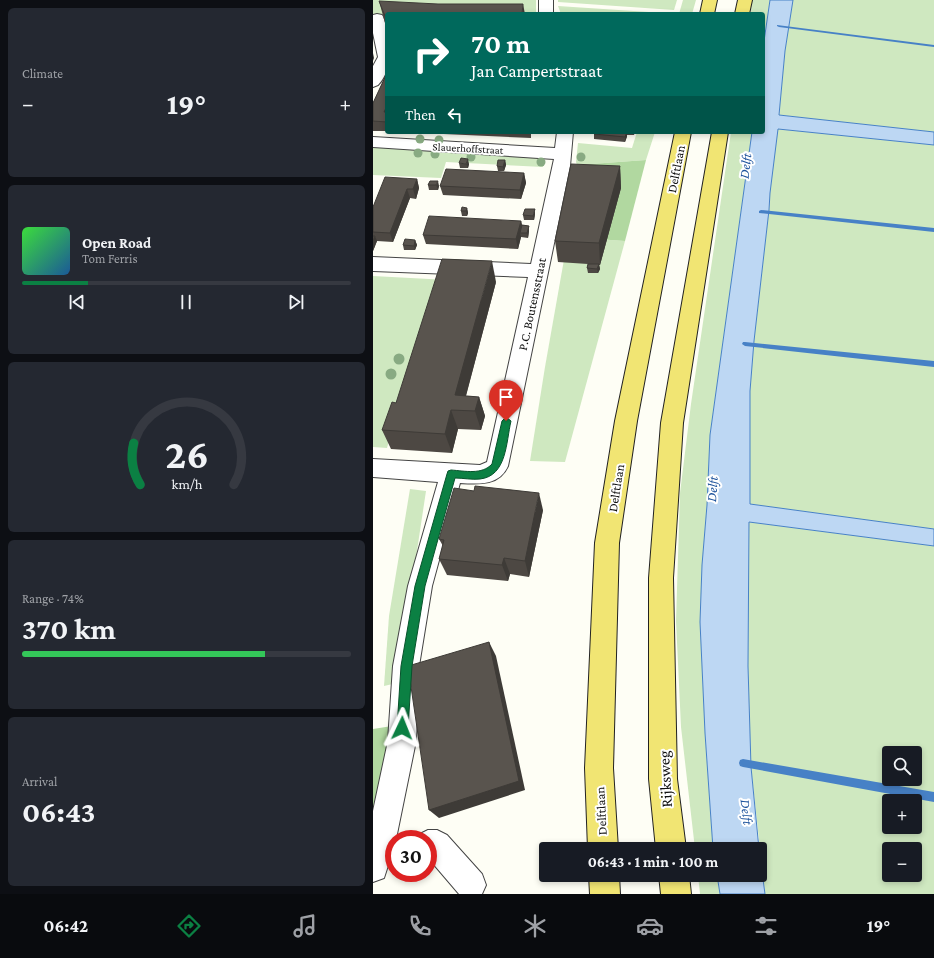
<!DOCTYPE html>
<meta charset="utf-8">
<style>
:root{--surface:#171b24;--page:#242831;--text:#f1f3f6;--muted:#9ea1a6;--line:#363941;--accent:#0b8043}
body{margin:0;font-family:"Crimson Pro",serif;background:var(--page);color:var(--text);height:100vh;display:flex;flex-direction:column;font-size:15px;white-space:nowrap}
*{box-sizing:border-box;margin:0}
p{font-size:13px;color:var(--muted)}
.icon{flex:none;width:22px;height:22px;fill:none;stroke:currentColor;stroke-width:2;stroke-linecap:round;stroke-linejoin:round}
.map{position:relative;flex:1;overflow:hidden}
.details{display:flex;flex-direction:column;gap:8px;padding:8px;background:#0d0f14;width:373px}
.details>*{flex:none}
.banner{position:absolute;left:12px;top:12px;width:380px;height:122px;border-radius:4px;box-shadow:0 2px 6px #0003;background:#00695c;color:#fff;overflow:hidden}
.fabs{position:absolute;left:509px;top:746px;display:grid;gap:8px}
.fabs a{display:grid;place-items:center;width:40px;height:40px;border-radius:4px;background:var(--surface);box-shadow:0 2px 6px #0003;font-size:20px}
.speed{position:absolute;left:12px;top:830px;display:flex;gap:8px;font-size:20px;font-weight:700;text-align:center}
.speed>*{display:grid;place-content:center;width:52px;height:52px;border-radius:50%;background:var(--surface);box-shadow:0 2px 6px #0003;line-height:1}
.speed .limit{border:6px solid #d22;background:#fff;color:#111}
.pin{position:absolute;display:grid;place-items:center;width:34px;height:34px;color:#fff;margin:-41px -17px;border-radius:50% 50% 50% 0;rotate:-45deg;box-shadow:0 0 4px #0007}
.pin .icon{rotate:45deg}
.me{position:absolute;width:44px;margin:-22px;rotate:2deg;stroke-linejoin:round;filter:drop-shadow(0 0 3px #0008)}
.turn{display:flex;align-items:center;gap:14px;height:84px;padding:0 20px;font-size:18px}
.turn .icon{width:52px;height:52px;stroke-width:2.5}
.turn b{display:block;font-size:28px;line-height:34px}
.then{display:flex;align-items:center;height:38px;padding:0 20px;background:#0003;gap:8px;font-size:15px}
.big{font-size:30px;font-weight:700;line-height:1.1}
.details .card{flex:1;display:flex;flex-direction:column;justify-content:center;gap:6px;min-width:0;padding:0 14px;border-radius:6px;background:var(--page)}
.details .dial{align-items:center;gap:0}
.dial svg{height:104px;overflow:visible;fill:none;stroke:var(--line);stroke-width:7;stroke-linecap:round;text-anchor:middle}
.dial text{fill:var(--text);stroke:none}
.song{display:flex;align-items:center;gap:12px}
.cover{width:48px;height:48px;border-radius:6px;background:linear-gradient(135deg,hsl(120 70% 55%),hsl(210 70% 35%))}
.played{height:4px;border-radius:2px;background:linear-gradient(90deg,var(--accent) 20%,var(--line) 20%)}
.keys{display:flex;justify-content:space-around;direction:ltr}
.heat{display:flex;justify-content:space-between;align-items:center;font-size:22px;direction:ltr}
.charge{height:6px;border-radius:3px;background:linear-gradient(90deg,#34c759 74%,var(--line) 0)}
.trip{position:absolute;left:166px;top:842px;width:228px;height:40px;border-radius:4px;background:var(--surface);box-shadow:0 2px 6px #0003;font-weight:700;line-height:40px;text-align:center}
.tab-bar{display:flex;height:64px;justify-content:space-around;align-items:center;background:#090b0e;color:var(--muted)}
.tab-bar .icon{width:28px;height:28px}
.tab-bar .on{color:var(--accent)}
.tab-bar b{font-size:18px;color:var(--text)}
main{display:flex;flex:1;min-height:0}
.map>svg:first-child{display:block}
.green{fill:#cfe8c0;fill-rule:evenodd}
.forest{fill:#b1d8a0}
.water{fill:#bdd7f3;stroke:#4781c6}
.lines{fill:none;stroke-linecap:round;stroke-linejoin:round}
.stream{fill:#4781c6;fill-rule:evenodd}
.minor-casing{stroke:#444;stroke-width:2}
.major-casing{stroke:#222;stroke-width:2}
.minor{fill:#fff;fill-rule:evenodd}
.major{fill:#f1e573;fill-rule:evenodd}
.tree{fill:#88aa82}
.wall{fill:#4d4843}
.shaded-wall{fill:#3e3b37}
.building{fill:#59544e;stroke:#3e3b37}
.route{fill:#0b8043;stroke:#07532c}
.labels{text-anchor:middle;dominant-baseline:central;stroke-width:4;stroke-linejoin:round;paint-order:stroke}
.far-street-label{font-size:11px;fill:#111;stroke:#fff}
.street-label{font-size:13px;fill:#111;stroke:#fff}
.water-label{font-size:14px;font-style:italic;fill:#1f549d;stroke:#fff}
.near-street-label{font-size:16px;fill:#111;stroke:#fff}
</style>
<main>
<section class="details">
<div class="card"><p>Climate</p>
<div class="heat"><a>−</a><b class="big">19°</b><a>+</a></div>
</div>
<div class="card">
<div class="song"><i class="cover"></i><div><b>Open Road</b><p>Tom Ferris</p></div></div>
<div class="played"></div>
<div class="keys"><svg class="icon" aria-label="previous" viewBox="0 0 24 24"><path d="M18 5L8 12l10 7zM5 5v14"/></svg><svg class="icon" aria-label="pause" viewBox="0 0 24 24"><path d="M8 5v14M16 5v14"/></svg><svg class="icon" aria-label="next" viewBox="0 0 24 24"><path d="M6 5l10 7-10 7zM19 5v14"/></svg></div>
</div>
<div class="card dial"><svg viewBox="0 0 100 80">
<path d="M14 69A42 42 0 1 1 86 69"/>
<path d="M14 69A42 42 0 0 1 9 37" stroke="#0b8043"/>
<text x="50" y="56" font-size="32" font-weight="700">26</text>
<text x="50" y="72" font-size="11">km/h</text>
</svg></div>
<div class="card"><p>Range · 74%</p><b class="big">370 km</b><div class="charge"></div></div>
<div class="card"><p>Arrival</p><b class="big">06:43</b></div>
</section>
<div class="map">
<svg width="561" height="894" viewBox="0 0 561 894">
<rect width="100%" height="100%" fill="#fefef5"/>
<g class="green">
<path d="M0,0H163V14H14V16H0Z"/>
<path d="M185,0H304L301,10L185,2Z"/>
<path d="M310,0H323L319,14H188L185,6L306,14Z"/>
<path d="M379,0H397L390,48V14H376Z"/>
<path d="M420,0H561V132L406,115L412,51Z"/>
<path d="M405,129L561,145V529L377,504V391L381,341L396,210L397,193Z"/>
<path d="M264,132H282L273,160L204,165L203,162L205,143L259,148Z"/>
<path d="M358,132H379L337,435L334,505L329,565L327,622L332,733L340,849H322L308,727L303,621L307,493L318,404Z"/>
<path d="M0,147L172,156L170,167L73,162L68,178L0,175Z"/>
<path d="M195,237L252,241L192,462L157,461L172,367Z"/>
<path d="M0,276L75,280L21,422L14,448L0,447Z"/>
<path d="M37,489L53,491L24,683L11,686L16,616Z"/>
<path d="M376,522L561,546V894H392L378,767L375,666ZM516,753H542V779H516ZM516,801H542V827H516ZM516,849H542V875H516Z"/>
<path d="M325,875H344L347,894H327Z"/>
</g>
<g class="forest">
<path d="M273,160L252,241L195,237L204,165Z"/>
<path d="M19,726L9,807L0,810V729Z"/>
</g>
<g class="water">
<path d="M397,0H420L412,51L406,115L561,132V145L405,129L397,193L396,210L381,341L377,391V504L561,529V546L376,522L375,666L378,767L386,849H340L332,733L327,622L329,565L334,505L337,435L379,132H390V48Z"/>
<path d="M387,857L392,894H347L344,875H387Z"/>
</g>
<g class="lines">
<g class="stream">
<path d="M404,25L561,45V47L406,27L404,26Z"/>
<path d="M388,210L561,228V232L386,213V211Z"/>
<path d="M370,342H372L561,361V367L372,346L369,344Z"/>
<path d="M370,759L561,792V802L370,767L367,766L366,763L367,760Z"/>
</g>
<g class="minor-casing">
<g id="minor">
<rect x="166" y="0" width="14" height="14"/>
<path d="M4,14L9,15C15,23 16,58 14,68C13,74 9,81 5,85L0,87V66L5,57L0,33V15Z"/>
<path d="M184,132H200L197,166L135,466C126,486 106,484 87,483L59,586L46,666L43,741L23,839H21V847L11,878L0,882V811L15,741L20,666L35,586L65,482L0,477V459L107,465L114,462L155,277L0,271V257L158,264L181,159L0,147V137L182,148Z"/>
<path d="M55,830H64L74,835L109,874L113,885L109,894H86L57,860H55V839H43L45,835Z"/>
</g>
</g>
<g class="major-casing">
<g id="major">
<path d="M330,0H344L341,14H327Z"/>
<path d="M365,0H379L376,14H362Z"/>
<path d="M302,132H318L264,421L246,543L240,768L245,849H215L212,768L222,543L242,421Z"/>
<path d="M339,132H355L310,423L300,578L304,779L313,849H283L276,779V578L288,423Z"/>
<path d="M216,875H246L247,894H217Z"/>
<path d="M286,875H316L318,894H288Z"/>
</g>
</g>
<use href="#minor" class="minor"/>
<use href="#major" class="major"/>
</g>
<g class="tree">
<circle cx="47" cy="139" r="4.5"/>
<circle cx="66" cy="140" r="4.5"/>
<circle cx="45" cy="153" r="4.5"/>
<circle cx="62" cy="154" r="4.5"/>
<circle cx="98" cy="157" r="4.5"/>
<circle cx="208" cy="157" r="4.5"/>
<circle cx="168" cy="162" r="4.5"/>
<circle cx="26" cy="359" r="5.5"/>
<circle cx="18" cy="374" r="5.5"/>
</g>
<g class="wall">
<path d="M6,1L14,14V28L12,23Z"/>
<path d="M14,73V131H0V103Z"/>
<path d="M26,132H158V138Z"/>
<path d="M222,132H262L261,135H254L252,142L221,139V134Z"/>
<path d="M132,160L133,165L131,171H125L124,166Z"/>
<path d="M86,163L96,164L95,168H87Z"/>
<path d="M247,166L248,188L227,265H226L227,269L225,273H215L214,268L215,264L185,262L182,241Z"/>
<path d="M151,173L153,183L148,199L70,195L67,186Z"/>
<path d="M44,179L46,188L43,199L37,198L20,242L4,241L0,251V207Z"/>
<path d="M57,181L66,186L65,190H56L55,185Z"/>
<path d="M94,208L95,213L94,216H89L88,211Z"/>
<path d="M162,214L161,220H151L150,215Z"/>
<path d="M148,221L149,225L156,226V231L155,238L148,237L145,249L53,244L50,235Z"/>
<path d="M42,240L44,245L42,250H31L30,245Z"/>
<path d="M123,282L93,396L106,397L112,416L108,430L85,429L79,453L18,449L9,430L23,403Z"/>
<path d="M170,510L156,577L137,574L135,581L74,575L66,559L70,546L66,539Z"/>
</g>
<g class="shaded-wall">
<path d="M150,4L152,14H149Z"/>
<path d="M0,53L1,58L0,61Z"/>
<path d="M14,106V122L11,112Z"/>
<path d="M254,132V137L252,142V137Z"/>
<path d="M95,159L96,164L95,168L93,164Z"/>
<path d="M132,160L133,165L131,171L130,167Z"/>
<path d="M247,166L248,188L227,265L226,243Z"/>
<path d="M151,173L153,183L148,199L147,190Z"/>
<path d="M44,179L46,188L43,199L40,189Z"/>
<path d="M65,181L66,186L65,190L63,185Z"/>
<path d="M34,189L37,198L20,242L17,233Z"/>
<path d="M94,208L95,213L94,216L93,211Z"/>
<path d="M162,209V214L161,220L160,216Z"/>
<path d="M148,221L150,230L147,233L148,237L145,249L143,239Z"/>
<path d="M156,226V231L155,238L154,233Z"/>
<path d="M2,236L4,241L0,251V241Z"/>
<path d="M42,240L44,245L42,250L41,246Z"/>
<path d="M119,261L123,282L89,410L82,395Z"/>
<path d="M226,264L227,269L225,273L224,269Z"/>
<path d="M106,397L112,416L108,430L102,411Z"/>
<path d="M78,410L85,429L79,453L72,434Z"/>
<path d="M166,493L170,510L156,577L152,561Z"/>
<path d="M131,558L137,574L135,581L129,565Z"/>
<path d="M116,642L123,656L152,790L66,818L56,810Z"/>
</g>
<g class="building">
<path d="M6,1L65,4H150L149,14H14V21Z"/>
<path d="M14,73V106L11,112H14V122L0,121V103Z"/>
<path d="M222,132H254L252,137L221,134Z"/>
<path d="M88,158L95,159L93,164L86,163Z"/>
<path d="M125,160H132L130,167L124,166Z"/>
<path d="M198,164L247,166L226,243L182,241Z"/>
<path d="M73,169L151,173L147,190L67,186Z"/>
<path d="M12,177L44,179L40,189H34L17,233L0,232V207Z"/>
<path d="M57,181H65L63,185H55Z"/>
<path d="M89,207L94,208L93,211H88Z"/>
<path d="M152,209H162L160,216L150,215Z"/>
<path d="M56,216L148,221L143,239L50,235Z"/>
<path d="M149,225L156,226L154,233H147Z"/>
<path d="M0,236H2L0,241Z"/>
<path d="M32,239L42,240L41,246L30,245Z"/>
<path d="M69,259L119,261L82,395L106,397L102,411L78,410L72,434L9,430L19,402L23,403Z"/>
<path d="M215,264H226L224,269L214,268Z"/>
<path d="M102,486L166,493L152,561L131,558L129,565L66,559L71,540L66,539L81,488L101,491Z"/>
<path d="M116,642L146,781L56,810L35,666Z"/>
</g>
<path class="route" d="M133,417L138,421C133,442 134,476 107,479C99,480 90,478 82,478L52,586L39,666L35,728L33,732L29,734L25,732L24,728L28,666L42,586L74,474L75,471L78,470C92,471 109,475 119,464L129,421Z"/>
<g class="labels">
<g class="far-street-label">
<text transform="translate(95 148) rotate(3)">Slauerhoffstraat</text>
</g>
<g class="street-label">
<text transform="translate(303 169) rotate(-79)">Delftlaan</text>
<text transform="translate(159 304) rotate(-78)">P.C. Boutensstraat</text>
<text transform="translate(243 488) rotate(-81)">Delftlaan</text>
<text transform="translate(228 811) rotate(-93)">Delftlaan</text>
</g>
<g class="water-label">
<text transform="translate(372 166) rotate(-83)">Delft</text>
<text transform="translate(339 489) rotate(-86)">Delft</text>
<text transform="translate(374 812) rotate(83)">Delft</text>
</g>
<g class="near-street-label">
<text transform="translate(292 779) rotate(-93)">Rijksweg</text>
</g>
</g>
</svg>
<div class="fabs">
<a><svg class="icon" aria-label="search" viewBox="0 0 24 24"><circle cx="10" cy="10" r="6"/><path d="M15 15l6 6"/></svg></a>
<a>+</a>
<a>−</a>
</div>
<div class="speed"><div class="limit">30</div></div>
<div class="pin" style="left:133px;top:421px;background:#d93025"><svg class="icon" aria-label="arrive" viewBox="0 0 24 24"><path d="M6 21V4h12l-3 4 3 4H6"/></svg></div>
<svg class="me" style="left:29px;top:728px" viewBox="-20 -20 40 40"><path d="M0-17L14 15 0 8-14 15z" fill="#0b8043" stroke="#fff" stroke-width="4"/></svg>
<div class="trip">06:43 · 1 min · 100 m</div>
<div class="banner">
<div class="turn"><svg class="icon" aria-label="right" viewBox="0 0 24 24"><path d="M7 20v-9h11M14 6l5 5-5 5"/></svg><div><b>70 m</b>Jan Campertstraat</div></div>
<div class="then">Then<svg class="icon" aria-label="left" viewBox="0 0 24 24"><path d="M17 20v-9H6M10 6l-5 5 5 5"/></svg></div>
</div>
</div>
</main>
<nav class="tab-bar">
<b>06:42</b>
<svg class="icon on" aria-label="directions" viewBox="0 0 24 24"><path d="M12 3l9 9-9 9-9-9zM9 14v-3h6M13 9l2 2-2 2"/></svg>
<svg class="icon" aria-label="music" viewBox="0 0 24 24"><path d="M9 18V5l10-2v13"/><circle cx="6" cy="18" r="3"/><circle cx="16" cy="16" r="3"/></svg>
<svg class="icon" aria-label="phone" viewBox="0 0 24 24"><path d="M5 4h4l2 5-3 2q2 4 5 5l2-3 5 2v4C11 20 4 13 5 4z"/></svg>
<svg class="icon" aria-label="climate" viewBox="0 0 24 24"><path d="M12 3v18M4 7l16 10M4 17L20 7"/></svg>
<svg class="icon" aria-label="car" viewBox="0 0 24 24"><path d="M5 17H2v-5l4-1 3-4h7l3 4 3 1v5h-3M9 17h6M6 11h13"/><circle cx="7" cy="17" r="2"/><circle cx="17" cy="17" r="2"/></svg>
<svg class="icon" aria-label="filters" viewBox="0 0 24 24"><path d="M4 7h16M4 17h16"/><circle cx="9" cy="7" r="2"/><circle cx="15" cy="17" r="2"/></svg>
<b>19°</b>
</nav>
